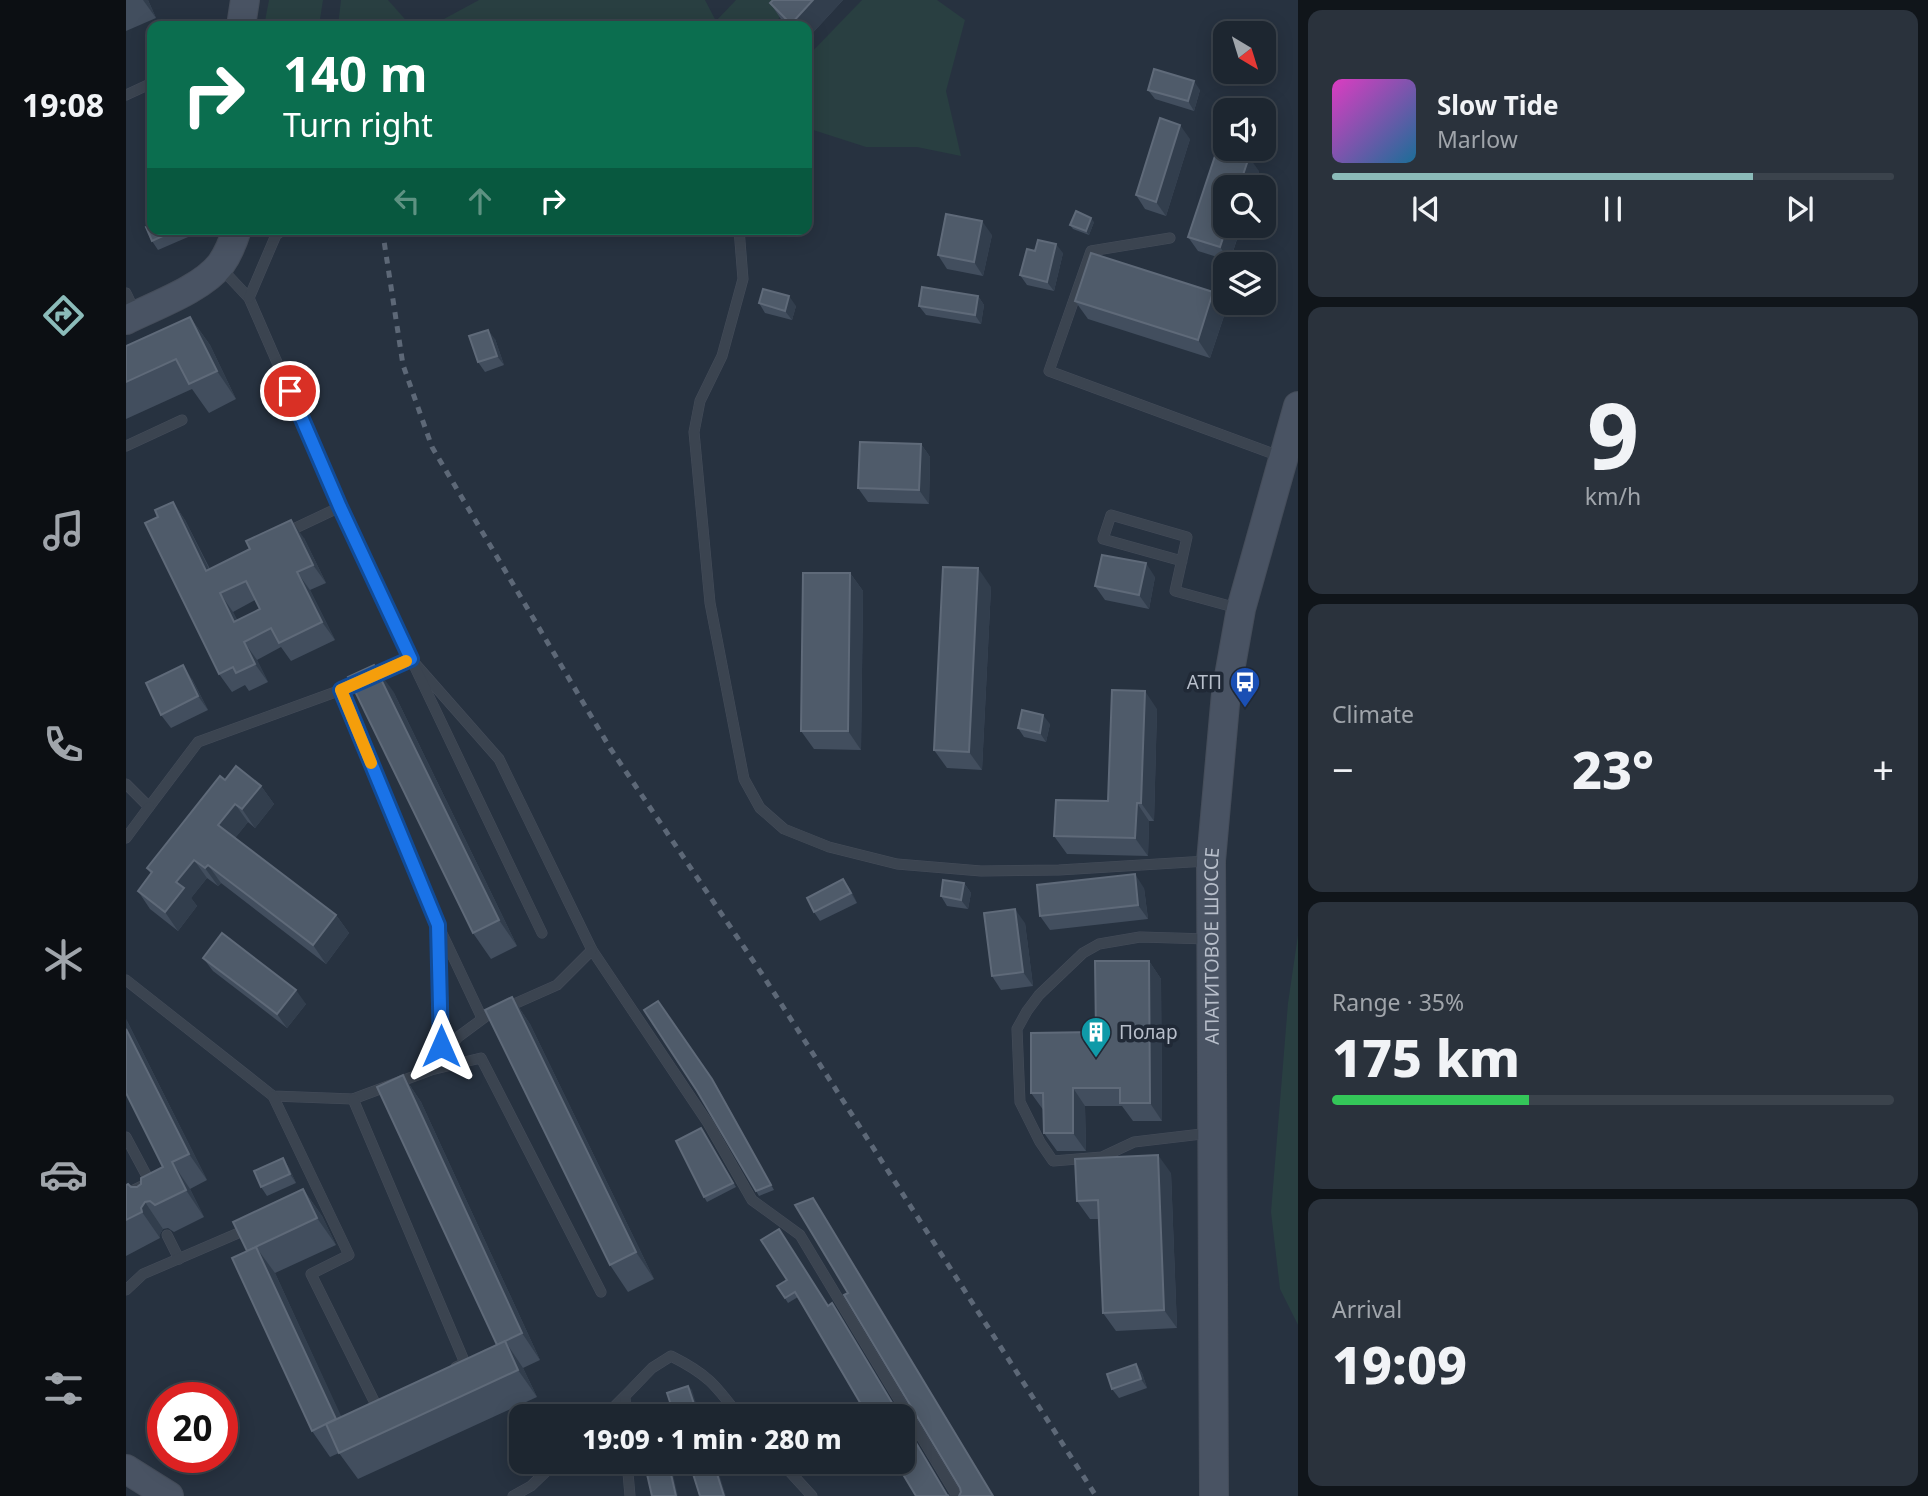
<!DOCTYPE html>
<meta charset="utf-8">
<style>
:root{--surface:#1d2630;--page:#2a323c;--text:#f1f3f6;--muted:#a0a5ab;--line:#3b434c;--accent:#8bbbb9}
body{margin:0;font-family:"Noto Sans",sans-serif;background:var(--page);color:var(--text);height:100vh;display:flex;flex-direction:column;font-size:26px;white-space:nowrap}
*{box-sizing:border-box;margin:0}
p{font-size:23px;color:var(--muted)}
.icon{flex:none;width:38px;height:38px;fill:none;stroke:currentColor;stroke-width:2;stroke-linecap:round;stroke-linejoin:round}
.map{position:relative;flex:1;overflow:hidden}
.side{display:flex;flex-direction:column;gap:10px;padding:10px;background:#10151a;width:630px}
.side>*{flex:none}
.hud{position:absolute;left:21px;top:21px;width:665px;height:214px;border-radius:14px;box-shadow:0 4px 18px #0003,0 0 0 2px var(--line);background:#0b6e4f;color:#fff;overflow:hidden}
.needle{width:46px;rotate:142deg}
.controls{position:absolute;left:1087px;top:21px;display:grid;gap:14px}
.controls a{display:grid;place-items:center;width:63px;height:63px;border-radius:14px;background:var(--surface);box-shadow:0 4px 18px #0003,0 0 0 2px var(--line);font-size:35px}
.speed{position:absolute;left:21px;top:1382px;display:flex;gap:14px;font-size:35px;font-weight:700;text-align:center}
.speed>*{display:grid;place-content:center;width:91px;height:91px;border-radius:50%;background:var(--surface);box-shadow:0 4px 18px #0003,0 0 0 2px var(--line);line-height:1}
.speed .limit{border:10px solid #d22;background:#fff;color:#111}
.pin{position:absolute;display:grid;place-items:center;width:60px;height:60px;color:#fff;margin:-30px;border:4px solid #fff;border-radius:50%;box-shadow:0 2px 7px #0007}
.me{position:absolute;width:77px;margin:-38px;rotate:0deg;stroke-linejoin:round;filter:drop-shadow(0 0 5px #0008)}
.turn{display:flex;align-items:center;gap:24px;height:147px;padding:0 21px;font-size:32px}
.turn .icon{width:91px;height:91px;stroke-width:2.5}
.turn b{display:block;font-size:49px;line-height:60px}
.lanes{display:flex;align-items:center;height:66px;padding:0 21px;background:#0003;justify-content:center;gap:35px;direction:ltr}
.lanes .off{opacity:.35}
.big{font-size:52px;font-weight:800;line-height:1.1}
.side .card{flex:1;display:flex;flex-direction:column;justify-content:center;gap:10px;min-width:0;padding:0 24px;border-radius:14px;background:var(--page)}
.side .dial{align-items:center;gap:0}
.dial b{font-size:91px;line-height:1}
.song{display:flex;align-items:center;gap:21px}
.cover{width:84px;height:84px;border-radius:10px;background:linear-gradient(135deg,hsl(310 70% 55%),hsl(200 70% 35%))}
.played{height:7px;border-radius:4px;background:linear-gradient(90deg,var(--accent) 75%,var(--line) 75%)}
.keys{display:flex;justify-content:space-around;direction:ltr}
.heat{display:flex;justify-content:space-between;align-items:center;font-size:38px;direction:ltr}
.charge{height:10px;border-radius:5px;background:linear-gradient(90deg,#34c759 35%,var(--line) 0)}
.trip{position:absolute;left:383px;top:1404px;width:406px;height:70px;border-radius:14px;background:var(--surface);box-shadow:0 4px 18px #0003,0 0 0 2px var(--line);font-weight:800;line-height:70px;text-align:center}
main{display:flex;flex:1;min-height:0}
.menu{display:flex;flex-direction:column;width:126px;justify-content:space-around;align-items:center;background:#0c0f13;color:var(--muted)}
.menu .icon{width:49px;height:49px}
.menu .selected{color:var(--accent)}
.menu b{font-size:32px;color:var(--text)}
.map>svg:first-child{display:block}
.green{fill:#293f41}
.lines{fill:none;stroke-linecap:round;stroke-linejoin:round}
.lane-casing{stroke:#454d5a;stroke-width:11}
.secondary-casing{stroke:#454d5a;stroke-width:30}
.lane{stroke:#3b4450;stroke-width:10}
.secondary{stroke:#495363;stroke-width:28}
.rail{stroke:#5d6877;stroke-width:5;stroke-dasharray:7 7;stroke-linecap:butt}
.wall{fill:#424e5e;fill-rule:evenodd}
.shaded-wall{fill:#323e4d}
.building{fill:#4f5b6a;stroke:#5f6a79;stroke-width:2;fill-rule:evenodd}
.route-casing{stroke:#114b97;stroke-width:18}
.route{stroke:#1a73e8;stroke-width:12}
.slow{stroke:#f59e0b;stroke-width:12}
.labels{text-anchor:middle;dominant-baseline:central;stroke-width:7;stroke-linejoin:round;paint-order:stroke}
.poi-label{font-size:19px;fill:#b8bfcb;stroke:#202936;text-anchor:end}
.street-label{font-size:19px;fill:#b8bfcb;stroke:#202936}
</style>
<main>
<nav class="menu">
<b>19:08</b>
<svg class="icon selected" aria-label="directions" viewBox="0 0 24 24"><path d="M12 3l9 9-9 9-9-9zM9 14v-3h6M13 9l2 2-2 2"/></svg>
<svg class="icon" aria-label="music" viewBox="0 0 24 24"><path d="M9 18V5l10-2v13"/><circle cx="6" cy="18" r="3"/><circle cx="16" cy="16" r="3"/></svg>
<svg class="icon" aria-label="phone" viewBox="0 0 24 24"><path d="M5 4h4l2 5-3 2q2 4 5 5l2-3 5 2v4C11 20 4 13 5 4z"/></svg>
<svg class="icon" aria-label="climate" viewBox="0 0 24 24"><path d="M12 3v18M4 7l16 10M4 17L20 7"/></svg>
<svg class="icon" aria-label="car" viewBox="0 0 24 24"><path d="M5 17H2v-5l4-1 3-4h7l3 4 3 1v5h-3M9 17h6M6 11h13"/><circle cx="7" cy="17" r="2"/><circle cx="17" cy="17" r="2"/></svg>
<svg class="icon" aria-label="filters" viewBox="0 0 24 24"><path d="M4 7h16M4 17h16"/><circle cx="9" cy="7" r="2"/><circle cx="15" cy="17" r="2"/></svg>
</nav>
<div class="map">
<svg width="1172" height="1496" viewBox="0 0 1172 1496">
<rect width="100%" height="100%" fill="#273240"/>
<g class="green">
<path d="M143,0H197L193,26H138Z"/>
<path d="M215,0H262L285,26H212Z"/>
<path d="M353,0H579L590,21L610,0H669L646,26H305Z"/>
<path d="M736,0H811L839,20L820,91L835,156L791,147H740L681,128V57Z"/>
<path d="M1172,935V1325L1154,1289L1145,1212L1162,1003Z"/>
</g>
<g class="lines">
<g class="lane-casing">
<g id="lane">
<path d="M0,95L26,83"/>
<path d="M613,229L617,279L596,356L574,401L568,432L584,603L618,779L634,808L658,829L703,847L771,864L855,871L933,870L1081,861"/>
<path d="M1044,238L965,251L923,371L1156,457"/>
<path d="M94,267L123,298L214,507L285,659L373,759L466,950L582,1123L626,1200L674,1235L831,1496"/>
<path d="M0,293L9,312"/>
<path d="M123,298L150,235L158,229"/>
<path d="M0,446L56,420"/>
<path d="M161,532L214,507"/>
<path d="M1056,561L977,539L985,515L1061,537L1049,591L1111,608"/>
<path d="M215,690L312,925L356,1018"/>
<path d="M0,784L23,807L72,742L215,690L285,659L416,933"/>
<path d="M0,838L23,807"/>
<path d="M1082,939L1014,937L973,944L957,953L913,995L901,1011L891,1029L894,1102L914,1142L927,1161L976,1157L1008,1142L1084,1133"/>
<path d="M0,980L147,1096L227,1099L305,1070L355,1058L475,1292"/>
<path d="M379,1008L431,985L466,950"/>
<path d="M310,1060C323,1028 314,966 312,929"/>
<path d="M306,1069L332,1037L359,1017"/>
<path d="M147,1096L223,1255L185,1274L251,1407L257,1404"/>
<path d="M227,1099L339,1363L330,1367"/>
<path d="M0,1137L24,1182L0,1194"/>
<path d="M41,1235L53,1259"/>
<path d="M0,1290L17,1274L124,1228"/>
<path d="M479,1416L499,1396"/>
<path d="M500,1416L499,1396L526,1368L545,1356C581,1374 589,1384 613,1416"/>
<path d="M501,1461L504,1496"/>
<path d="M654,1461L686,1496"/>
<path d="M387,1496L405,1486L431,1461"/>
</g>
</g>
<g class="secondary-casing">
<g id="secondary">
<path d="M115,26L119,0"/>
<path d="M0,320C28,306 76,289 95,264C102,254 107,242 111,229"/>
<path d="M0,1469L43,1496"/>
<path id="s1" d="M1088,1496L1085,861L1100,693L1115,609L1172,406"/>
</g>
</g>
<use href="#lane" class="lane"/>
<use href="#secondary" class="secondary"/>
<path class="rail" d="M258,229V241L277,365L306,447L484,748L636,974L970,1496"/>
</g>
<g class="wall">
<path d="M0,0H22L30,18L0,31Z"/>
<path d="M647,0H717L681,39V26H662L657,22L644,3Z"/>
<path d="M1022,90H1074L1068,111L1029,99Z"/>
<path d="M1064,139L1040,216L1019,209L1010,195Z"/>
<path d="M1133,171L1104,261L1072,251L1062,237Z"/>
<path d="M968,222L963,235L947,229L944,225Z"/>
<path d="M26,229H75L76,231L32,250L26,241Z"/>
<path d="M866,235L857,276L821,269L812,255Z"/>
<path d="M909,251L937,253L928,291L901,285L894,275Z"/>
<path d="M1087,292L1100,310L1084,358L962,319L949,301Z"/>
<path d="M852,296L858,305L855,324L800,315L793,306Z"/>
<path d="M633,303L670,306L666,320L639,313Z"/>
<path d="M64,317L84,345L110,399L83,413L66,389L0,419V346Z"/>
<path d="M369,339L378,365L359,372L352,362Z"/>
<path d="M795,444L804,457L803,504L742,502L732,488Z"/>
<path d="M47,502L59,520L84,569L178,538L200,583L184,590L209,640L165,661L155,647L131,660L142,682L123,691L119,685L106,692L93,674L32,517ZM129,600L134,609L111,620L107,612Z"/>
<path d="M724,573L737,591L735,750L688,749L675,731Z"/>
<path d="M1029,577L1023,609L979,600L969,586Z"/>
<path d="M865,587L856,770L821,768L808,750Z"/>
<path d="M66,679L82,710L45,728L35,715Z"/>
<path d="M267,691L391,946L365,959L347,933Z"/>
<path d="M1031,709L1028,821H1023L1022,856L941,854L928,836L982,801Z"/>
<path d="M924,724L920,742L898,737L892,728Z"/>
<path d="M135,786L148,804L129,828L122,822L109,838L210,915L223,933L200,964L95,883L92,886L81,878L65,898L71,906L52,931L24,909L12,891L25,874L21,868Z"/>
<path d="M717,879L724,889L731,903L694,921L688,912Z"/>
<path d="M838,883L845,893L842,909L821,906L815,896Z"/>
<path d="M1018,888L1022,919L924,930L914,916Z"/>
<path d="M899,923L907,986L875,990L866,976Z"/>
<path d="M77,958L180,1004L161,1028L87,971Z"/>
<path d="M1023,961L1035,979L1036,1121H1007L996,1106H959L960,1151H931L918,1133V1111L905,1093L970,1032Z"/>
<path d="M386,997L404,1024L528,1279L502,1292L484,1265Z"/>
<path d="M0,1019L81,1180L64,1189L78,1217L48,1232L42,1228L37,1229L34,1234V1238L0,1256V1185L5,1187H11L37,1167Z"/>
<path d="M277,1075L295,1102L414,1360L397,1368L411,1397L232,1479L213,1453L204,1457L186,1431L121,1251L177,1189L196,1216L210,1245L149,1273L215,1417L371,1345Z"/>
<path d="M589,1083L648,1190L633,1196L630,1191Z"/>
<path d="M575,1128L610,1187L581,1202L578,1197Z"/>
<path d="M157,1158L163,1168L170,1183L141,1196L135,1187Z"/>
<path d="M1045,1173L1051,1328L990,1331L977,1313L973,1219H964L951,1201Z"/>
<path d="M661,1280L702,1306L709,1308L672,1297L662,1303L651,1286Z"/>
<path d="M1010,1364L1016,1373L1021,1388L993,1398L986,1389Z"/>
</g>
<g class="shaded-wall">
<path d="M17,0H22L30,18Z"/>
<path d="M687,0H717L681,39V26H667L665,24Z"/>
<path d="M1068,81L1074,90L1068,111L1062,101Z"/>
<path d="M1054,125L1064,139L1040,216L1030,202Z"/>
<path d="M1123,157L1133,171L1127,187H1113Z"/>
<path d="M965,218L968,222L963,235L960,231Z"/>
<path d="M856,221L866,235L857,276L848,262Z"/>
<path d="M1101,226H1115L1104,261L1094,247Z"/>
<path d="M930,244L937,253L928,291L921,282Z"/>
<path d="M1087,292L1100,310L1084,358L1072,340Z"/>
<path d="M663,296L670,306L666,320L659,311Z"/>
<path d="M852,296L858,305L855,324L849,315Z"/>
<path d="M64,317L84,345L110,399L91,371Z"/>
<path d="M362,330L369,339L378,365L371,356Z"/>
<path d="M795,444L804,457L803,504L793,490Z"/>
<path d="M47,502L59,520L93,589L80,571Z"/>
<path d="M165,520L178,538L200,583L187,565Z"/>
<path d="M1020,563L1029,577L1023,609L1013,595Z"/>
<path d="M852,568L865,587L856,770L843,752Z"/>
<path d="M171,572L184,590L209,640L196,622Z"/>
<path d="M724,573L737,591L735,750L722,731Z"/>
<path d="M94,593L107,612L121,640L108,622Z"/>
<path d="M118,642L131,660L142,682L129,664Z"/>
<path d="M57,665L66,679L82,710L72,696Z"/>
<path d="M248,665L267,691L391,946L373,920Z"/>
<path d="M1019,691L1031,709L1028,821L1015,803Z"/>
<path d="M917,715L924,724L920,742L914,733Z"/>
<path d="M135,786L148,804L129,828L116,809Z"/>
<path d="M1011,803L1023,821L1022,856L1009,838Z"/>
<path d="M109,804L122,822L105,843L92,825Z"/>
<path d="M68,860L81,878L65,898L71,906L52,931L39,912L50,882Z"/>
<path d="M82,865L95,883L92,886L79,868Z"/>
<path d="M1009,874L1018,888L1022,919L1012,905Z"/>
<path d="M717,879L724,889L731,903L725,893Z"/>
<path d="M838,883L845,893L842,909L835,900Z"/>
<path d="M889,909L899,923L907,986L897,972Z"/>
<path d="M210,915L223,933L200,964L187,945Z"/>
<path d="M1023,961L1035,979L1036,1121L1024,1103Z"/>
<path d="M170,990L180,1004L161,1028L151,1014Z"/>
<path d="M386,997L404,1024L528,1279L510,1252Z"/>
<path d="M0,1019L81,1180L63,1154L0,1029Z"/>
<path d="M277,1075L295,1102L414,1360L396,1333Z"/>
<path d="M947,1088L959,1106L960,1151L947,1133Z"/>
<path d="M1032,1155L1045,1173L1051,1328L1038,1310Z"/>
<path d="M157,1158L163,1168L170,1183L164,1174Z"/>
<path d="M46,1162L64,1189L78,1217L60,1190Z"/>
<path d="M177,1189L196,1216L210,1245L191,1218Z"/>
<path d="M19,1202L37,1229L34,1234V1238L16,1212L15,1208Z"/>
<path d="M130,1247L149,1273L229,1446L210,1419Z"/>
<path d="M379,1341L397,1368L411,1397L392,1370Z"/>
<path d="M1010,1364L1016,1373L1021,1388L1015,1379Z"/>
<path d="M562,1386L566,1390L574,1416H572Z"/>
<path d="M542,1461H544L552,1496H550Z"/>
<path d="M587,1461H589L600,1496H598Z"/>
</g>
<g class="building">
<path d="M647,0H687L665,24L644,3Z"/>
<path d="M1028,69L1068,81L1062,101L1022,90Z"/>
<path d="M1034,118L1054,125L1030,202L1010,195Z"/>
<path d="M1092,147L1123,157L1113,187H1099V226H1101L1094,247L1062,237Z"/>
<path d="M950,211L965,218L960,231L944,225Z"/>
<path d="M820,214L856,221L848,262L812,255Z"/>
<path d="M26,225V229H52L26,241L20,227Z"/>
<path d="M912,240L930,244L921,282L894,275L901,249L909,251Z"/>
<path d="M965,253L1087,292L1072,340L949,301Z"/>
<path d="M796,287L852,296L849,315L793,306Z"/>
<path d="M637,289L663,296L659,311L633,303Z"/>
<path d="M64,317L91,371L63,384L50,359L0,382V346Z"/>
<path d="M362,330L371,356L352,362L343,336Z"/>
<path d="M734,442L795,444L793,490L732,488Z"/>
<path d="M47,502L80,571L124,549L120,541L165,520L187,565L171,572L196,622L153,643L145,628L118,642L129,664L110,673L107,667L93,674L19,523L32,517L29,510ZM120,581L134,609L108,622L94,593Z"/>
<path d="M976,555L1020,563L1013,595L969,586Z"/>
<path d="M817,567L852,568L843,752L808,750Z"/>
<path d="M677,573H724L722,731H675Z"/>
<path d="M57,665L72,696L35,715L20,683Z"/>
<path d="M248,665L373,920L347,933L222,677Z"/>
<path d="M986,690L1019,691L1015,803H1011L1009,838L928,836L930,800L982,801Z"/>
<path d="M896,710L917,715L914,733L892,728Z"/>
<path d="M110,766L135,786L116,809L109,804L92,825L210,915L187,945L82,865L79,868L68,860L50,882L58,888L39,912L12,891L26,872L21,868L94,776L99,780Z"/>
<path d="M1009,874L1012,905L914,916L911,885Z"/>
<path d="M717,879L725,893L688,912L681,898Z"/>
<path d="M817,880L838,883L835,900L815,896Z"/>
<path d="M889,909L897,972L866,976L858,913Z"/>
<path d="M96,933L170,990L151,1014L77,958Z"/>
<path d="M969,961H1023L1024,1103H994V1088H947V1133H918L917,1093H905V1033L970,1032Z"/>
<path d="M386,997L510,1252L484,1265L359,1010Z"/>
<path d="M532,1001L586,1079L645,1185L630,1191L571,1091L518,1010Z"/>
<path d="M0,1029L63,1154L46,1162L60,1190L29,1205L24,1201L19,1202L15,1208L16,1212L0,1220V1185L2,1184L5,1187H11L15,1184V1178L37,1167L0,1093Z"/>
<path d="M277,1075L396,1333L371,1345L251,1087Z"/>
<path d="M575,1128L607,1183L578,1197L550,1141Z"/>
<path d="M1032,1155L1038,1310L977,1313L972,1200L951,1201L949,1159Z"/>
<path d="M157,1158L164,1174L135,1187L128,1171Z"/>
<path d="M177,1189L191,1218L121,1251L107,1222Z"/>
<path d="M687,1198L867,1496H833L835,1492L834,1488L718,1295L722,1293L669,1205Z"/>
<path d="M653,1229L702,1306L706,1303L774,1416H742L669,1292L659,1298L651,1286L661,1280L635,1240Z"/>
<path d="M130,1247L210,1419L186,1431L106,1258Z"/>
<path d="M379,1341L392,1370L213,1453L200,1424Z"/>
<path d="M1010,1364L1015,1379L986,1389L981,1374Z"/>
<path d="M562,1386L572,1416H542L548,1414L541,1393Z"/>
<path d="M777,1421L821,1495L823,1496H790L769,1461H777Z"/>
<path d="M518,1461H542L550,1496H526Z"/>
<path d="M563,1461H587L598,1496H574Z"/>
</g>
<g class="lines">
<g class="route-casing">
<path id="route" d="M164,391L214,507L285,659L215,690L312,925L315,1046"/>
</g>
<use href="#route" class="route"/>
<path class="slow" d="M245,763L215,690L280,661"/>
</g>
<defs>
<g id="bus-pin" transform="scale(1.575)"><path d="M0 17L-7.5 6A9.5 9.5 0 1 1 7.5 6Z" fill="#1a4fb4" stroke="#202936"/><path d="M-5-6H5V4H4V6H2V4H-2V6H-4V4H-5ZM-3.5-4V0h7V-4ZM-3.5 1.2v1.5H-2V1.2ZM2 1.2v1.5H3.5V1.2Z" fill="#fff"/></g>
<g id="building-pin" transform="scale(1.575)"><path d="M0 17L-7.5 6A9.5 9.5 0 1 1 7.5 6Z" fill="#0f9aa8" stroke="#202936"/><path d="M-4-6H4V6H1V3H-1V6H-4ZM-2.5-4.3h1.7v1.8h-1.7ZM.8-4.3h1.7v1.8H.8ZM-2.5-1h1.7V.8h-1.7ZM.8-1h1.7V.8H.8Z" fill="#fff"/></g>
</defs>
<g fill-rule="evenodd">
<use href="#bus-pin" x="1119" y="682"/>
<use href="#building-pin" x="970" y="1032"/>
</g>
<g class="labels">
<g class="poi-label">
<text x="1096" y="682">АТП</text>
<text x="993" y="1032" text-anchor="start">Полар</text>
</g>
<g class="street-label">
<text stroke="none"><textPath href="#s1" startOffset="550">АПАТИТОВОЕ ШОССЕ</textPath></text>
</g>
</g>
</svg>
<div class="controls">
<a><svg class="needle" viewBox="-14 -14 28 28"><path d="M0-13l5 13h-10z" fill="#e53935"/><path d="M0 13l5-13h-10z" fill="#a0a5ab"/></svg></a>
<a><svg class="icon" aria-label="sound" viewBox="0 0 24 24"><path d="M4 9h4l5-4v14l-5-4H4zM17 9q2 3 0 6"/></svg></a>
<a><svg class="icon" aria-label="search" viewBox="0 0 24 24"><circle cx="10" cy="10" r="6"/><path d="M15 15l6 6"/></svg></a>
<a><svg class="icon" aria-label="layers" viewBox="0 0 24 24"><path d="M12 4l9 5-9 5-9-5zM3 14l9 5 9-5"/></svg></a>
</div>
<div class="speed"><div class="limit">20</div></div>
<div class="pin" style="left:164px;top:391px;background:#d93025"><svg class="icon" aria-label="arrive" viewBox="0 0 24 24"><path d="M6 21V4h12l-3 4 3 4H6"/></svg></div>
<svg class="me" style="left:315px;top:1046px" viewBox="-20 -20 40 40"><path d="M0-17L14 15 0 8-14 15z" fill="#1a73e8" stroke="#fff" stroke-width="4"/></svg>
<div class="trip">19:09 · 1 min · 280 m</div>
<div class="hud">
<div class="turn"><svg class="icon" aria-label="right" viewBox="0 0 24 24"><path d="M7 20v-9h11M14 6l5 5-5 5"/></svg><div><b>140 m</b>Turn right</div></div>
<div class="lanes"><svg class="icon off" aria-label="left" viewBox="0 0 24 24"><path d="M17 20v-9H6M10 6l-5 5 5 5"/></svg><svg class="icon off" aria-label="ahead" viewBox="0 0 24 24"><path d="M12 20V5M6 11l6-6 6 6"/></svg><svg class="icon" aria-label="right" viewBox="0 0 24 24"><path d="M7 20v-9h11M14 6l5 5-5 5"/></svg></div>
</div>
</div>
<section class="side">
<div class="card">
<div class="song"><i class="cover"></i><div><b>Slow Tide</b><p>Marlow</p></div></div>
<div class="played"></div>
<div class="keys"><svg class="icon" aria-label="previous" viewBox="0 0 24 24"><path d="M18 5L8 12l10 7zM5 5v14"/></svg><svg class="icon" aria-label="pause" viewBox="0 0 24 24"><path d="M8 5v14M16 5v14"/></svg><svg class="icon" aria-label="next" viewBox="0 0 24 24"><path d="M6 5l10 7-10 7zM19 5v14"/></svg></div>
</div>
<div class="card dial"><b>9</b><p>km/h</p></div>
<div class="card"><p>Climate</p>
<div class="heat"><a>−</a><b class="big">23°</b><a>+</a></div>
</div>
<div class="card"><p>Range · 35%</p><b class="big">175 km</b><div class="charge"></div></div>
<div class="card"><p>Arrival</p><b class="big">19:09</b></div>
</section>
</main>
